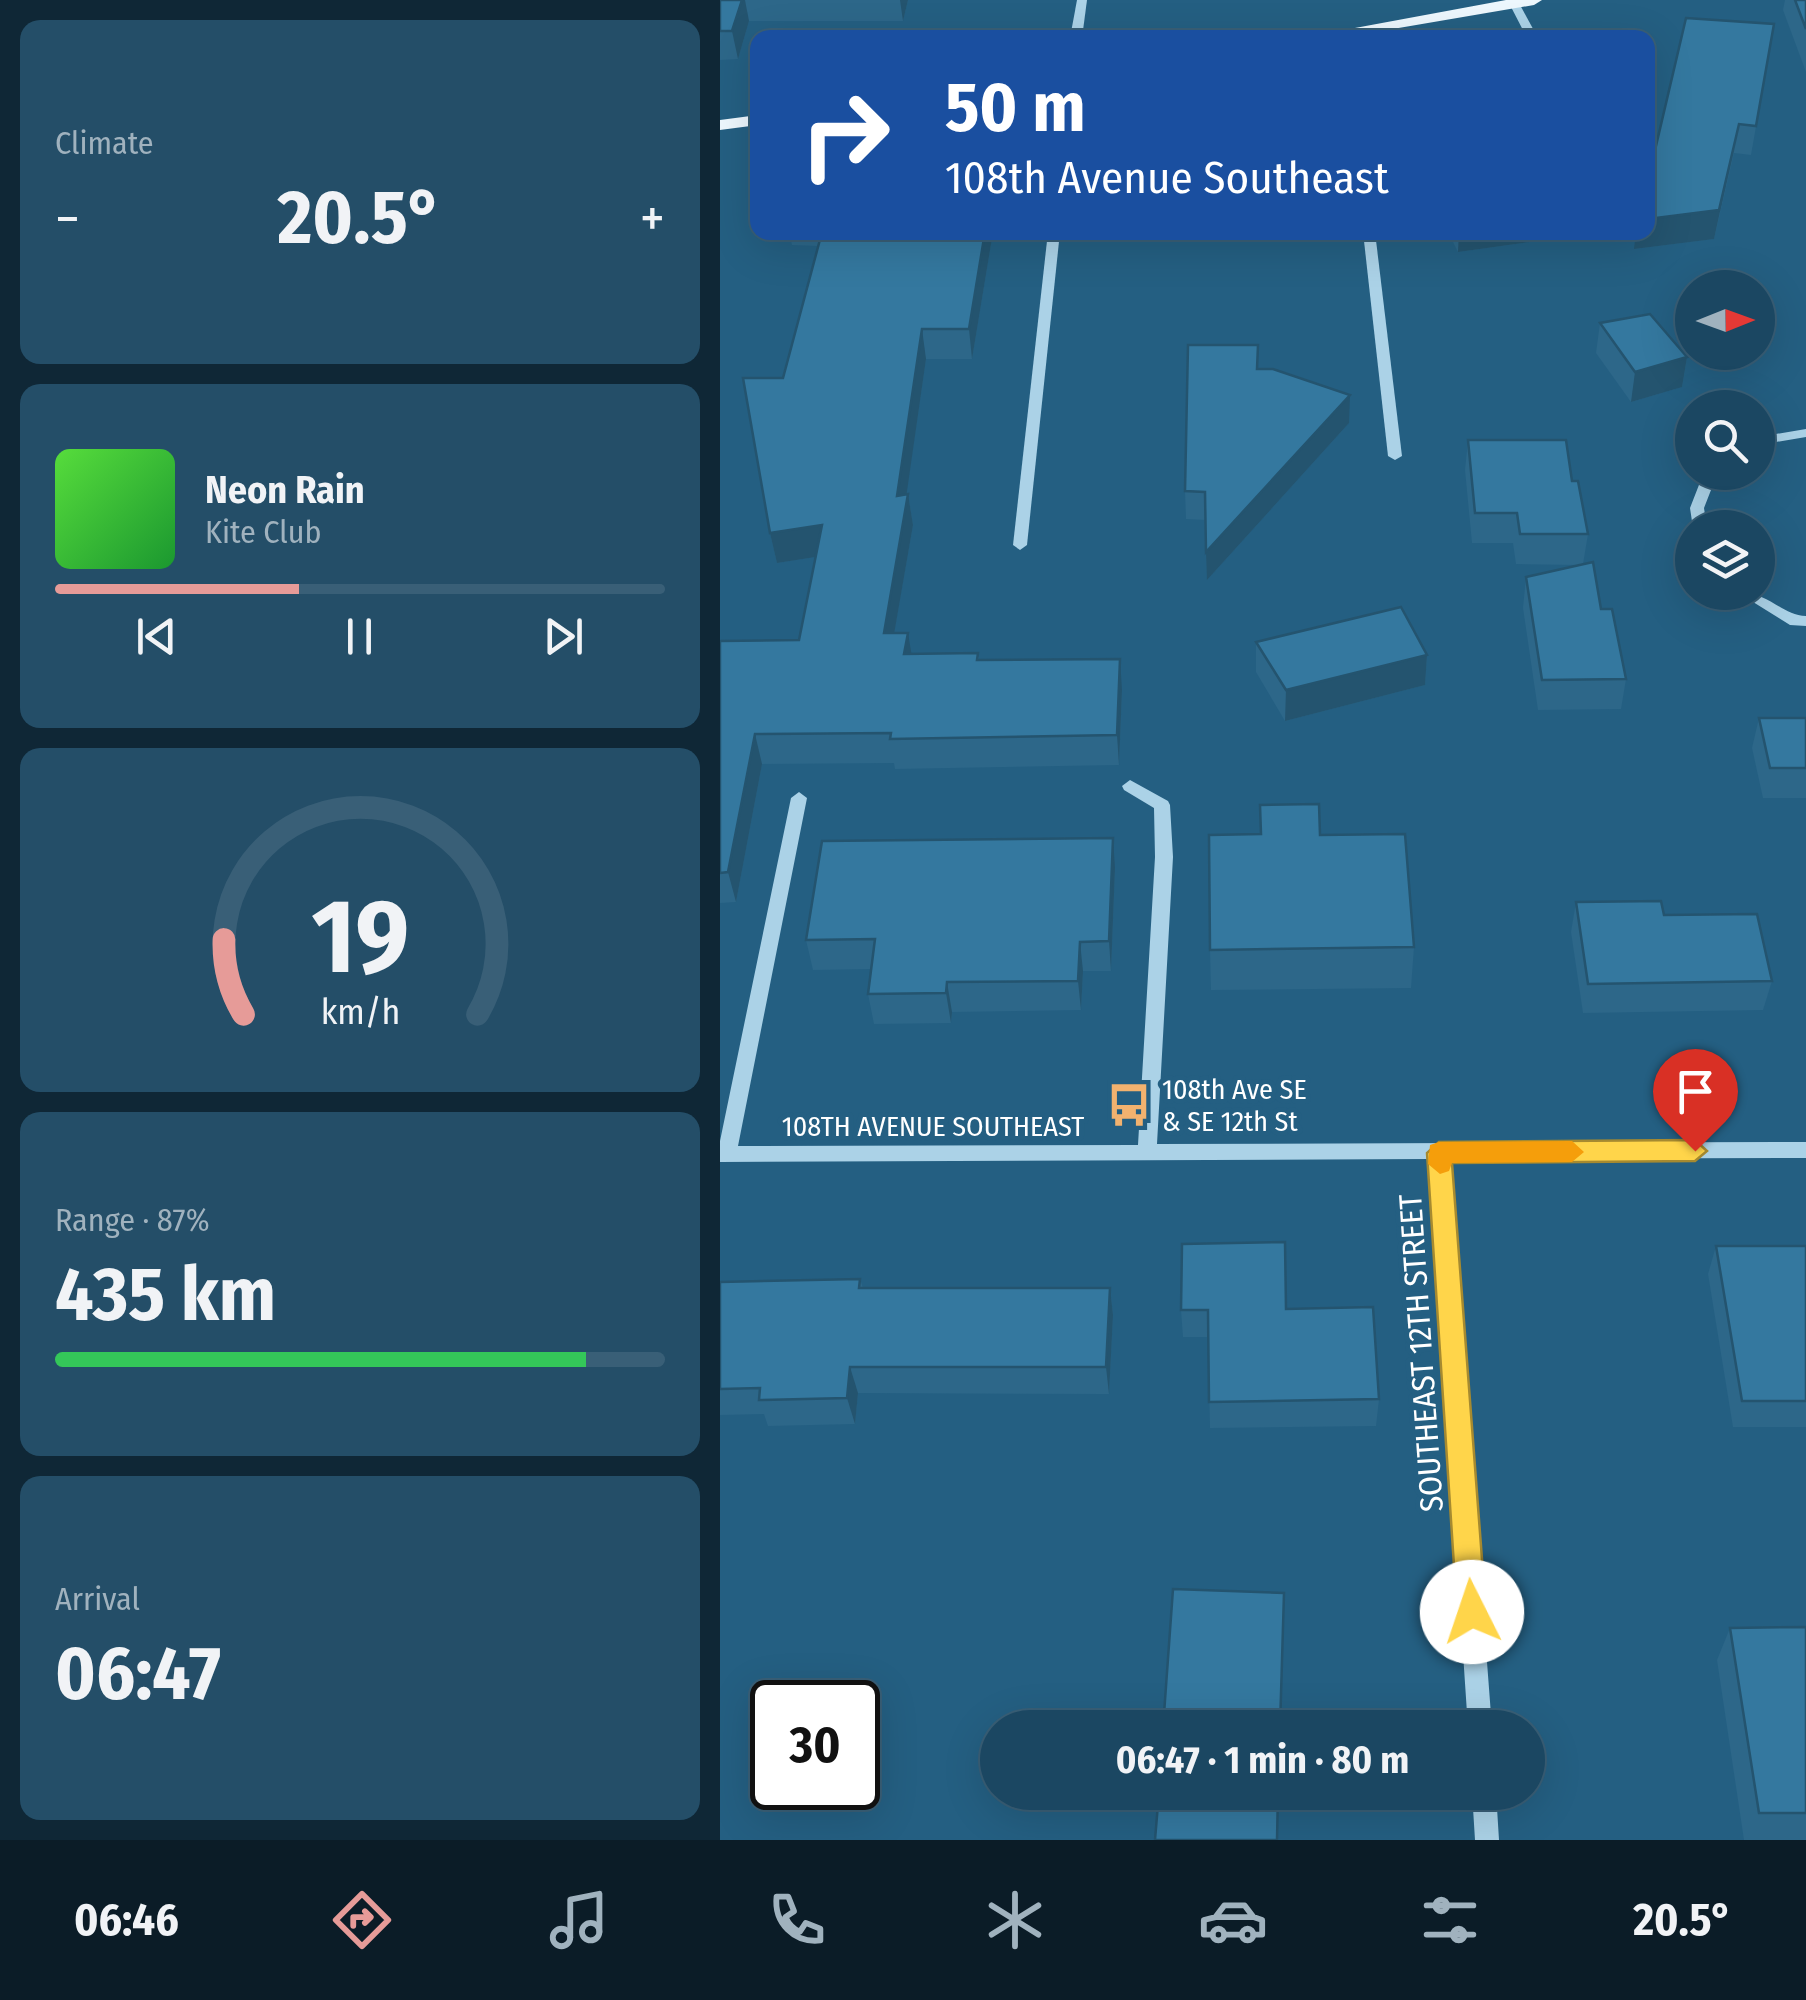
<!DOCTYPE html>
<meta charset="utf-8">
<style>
:root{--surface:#1b4762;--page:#244e68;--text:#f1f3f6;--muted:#a0b2be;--line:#395f77;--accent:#e69b98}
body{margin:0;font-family:"Fira Sans Condensed",sans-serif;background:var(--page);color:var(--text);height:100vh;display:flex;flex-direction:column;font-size:38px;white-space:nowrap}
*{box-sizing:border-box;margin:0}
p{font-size:32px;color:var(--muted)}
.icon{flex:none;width:55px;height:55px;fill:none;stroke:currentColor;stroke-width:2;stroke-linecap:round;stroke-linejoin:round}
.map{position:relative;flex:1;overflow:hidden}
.panel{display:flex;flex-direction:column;gap:20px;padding:20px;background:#0f2736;width:720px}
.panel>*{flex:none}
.top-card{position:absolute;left:30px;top:30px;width:905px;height:210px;border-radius:20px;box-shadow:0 10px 40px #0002,0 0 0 2px var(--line);background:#1a4fa0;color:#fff;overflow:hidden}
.needle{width:65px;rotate:89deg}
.tools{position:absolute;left:955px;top:270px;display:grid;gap:20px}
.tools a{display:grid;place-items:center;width:100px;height:100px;border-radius:50%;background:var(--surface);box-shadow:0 10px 40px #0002,0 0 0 2px var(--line);font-size:50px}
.speed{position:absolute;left:30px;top:1680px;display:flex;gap:20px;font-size:50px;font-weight:700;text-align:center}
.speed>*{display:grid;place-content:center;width:130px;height:130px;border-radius:50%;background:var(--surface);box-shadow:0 10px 40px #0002,0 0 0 2px var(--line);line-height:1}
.speed .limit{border:5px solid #111;border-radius:15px;background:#fff;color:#111}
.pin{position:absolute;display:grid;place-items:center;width:85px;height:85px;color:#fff;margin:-102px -42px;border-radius:50% 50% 50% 0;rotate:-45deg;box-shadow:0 0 10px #0007}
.pin .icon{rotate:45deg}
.me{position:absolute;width:110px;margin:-55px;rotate:356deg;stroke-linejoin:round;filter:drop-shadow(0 0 8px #0008)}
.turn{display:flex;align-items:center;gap:35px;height:210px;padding:0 30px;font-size:45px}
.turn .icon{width:130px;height:130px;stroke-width:2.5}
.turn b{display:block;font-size:70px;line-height:85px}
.big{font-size:75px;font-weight:700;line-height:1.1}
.panel .card{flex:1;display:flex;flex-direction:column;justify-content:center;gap:15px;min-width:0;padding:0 35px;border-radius:20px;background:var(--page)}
.panel .dial{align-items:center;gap:0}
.dial svg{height:260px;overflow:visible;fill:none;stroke:var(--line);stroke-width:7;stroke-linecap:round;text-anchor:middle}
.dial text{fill:var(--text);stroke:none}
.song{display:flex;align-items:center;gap:30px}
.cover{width:120px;height:120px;border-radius:15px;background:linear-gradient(135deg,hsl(110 70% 55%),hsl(130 70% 35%))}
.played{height:10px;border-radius:5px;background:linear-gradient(90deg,var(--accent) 40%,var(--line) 40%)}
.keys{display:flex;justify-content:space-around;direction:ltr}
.heat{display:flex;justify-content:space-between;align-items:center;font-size:55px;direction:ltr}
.charge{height:15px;border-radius:8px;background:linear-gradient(90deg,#34c759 87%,var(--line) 0)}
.trip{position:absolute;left:260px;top:1710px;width:565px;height:100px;border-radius:50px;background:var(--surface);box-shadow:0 10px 40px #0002,0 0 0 2px var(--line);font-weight:700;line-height:100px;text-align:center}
.menu{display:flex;height:160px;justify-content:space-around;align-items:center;background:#0b1c27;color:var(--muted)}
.menu .icon{width:70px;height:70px}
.menu .current{color:var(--accent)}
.menu b{font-size:45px;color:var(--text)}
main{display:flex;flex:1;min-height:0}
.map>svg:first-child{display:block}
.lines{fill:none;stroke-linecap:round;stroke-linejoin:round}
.minor{fill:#abd2e7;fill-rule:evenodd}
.major{fill:#edf7fd;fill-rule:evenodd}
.wall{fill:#2d6789}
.shaded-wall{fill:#24546f}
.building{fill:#34789f;stroke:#24546f;stroke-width:2.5}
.route{fill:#ffd54a;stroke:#a68a30;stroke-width:2.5}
.slow{fill:#f59e0b}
.labels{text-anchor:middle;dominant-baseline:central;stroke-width:10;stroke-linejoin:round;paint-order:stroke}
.poi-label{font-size:28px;fill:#fff;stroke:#245f82;text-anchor:start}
.street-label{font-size:28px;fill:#fff;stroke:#245f82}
.near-street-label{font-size:32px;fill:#fff;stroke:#245f82}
</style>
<main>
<section class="panel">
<div class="card"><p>Climate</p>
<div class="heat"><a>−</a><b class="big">20.5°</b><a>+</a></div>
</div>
<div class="card">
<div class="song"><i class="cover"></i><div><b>Neon Rain</b><p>Kite Club</p></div></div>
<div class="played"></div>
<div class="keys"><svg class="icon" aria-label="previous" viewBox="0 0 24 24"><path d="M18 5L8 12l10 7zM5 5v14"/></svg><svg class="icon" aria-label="pause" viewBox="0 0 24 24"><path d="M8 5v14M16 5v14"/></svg><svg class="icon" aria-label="next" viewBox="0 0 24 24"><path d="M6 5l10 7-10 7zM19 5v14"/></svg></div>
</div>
<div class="card dial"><svg viewBox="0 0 100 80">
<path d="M14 69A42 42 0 1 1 86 69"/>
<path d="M14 69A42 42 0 0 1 8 46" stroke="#e69b98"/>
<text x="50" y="56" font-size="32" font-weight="700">19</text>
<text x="50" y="72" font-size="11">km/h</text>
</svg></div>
<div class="card"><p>Range · 87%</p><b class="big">435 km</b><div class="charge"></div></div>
<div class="card"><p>Arrival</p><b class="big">06:47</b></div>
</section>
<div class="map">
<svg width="1086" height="1840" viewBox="0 0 1086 1840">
<rect width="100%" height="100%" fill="#245f82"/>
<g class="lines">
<g class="minor">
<path d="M357,0H367L362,38H350Z"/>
<path d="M795,0L799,3L818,38H807L789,3Z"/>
<path d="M328,232H340L307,545L300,550L293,545Z"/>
<path d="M643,232H655L682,456L675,460L668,456Z"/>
<path d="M1086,429V437L1038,445V437Z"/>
<path d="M984,472H998L984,508L987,528H973L970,508Z"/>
<path d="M1017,592C1050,592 1062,616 1086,616V626L1070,625Z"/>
<path d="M410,780L448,801L450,805L453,857L437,1144L1086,1142V1158L729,1159L772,1728H748L710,1159L0,1162V1141L71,798L79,792L87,798L18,1146L418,1145L435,857L434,808L404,790L402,786Z"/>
<path d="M752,1792H776L779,1840H755Z"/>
</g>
<g class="major">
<path d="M786,0H822L814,5L620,38H581Z"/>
<path d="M38,115V125L0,130V120Z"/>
</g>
</g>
<g class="wall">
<path d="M0,0H188L183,21H29L18,59L0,60Z"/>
<path d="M1065,0H1086V72L1063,10Z"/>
<path d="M1054,24L1031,155L1014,153L994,239L914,249Z"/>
<path d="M69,232H273L252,359H206L186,495L188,494L193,525L174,633L192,654L258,653L259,660L402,690L399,765L175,769L174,763L42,764L16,902L0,903V641L79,640L95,557L57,563L50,533L98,246L72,245Z"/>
<path d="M728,232H844V237L738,252Z"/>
<path d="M880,323L967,357L962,387L911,402L876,353Z"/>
<path d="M629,423L487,580L486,520L466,519L465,491Z"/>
<path d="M748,440L852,481L868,534L863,564L906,679L901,709L818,710L803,608L806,577L859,565L796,564L793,543H752L745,470Z"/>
<path d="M536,642L707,655L705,685L565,721L536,672Z"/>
<path d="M1039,718H1086V798H1043L1032,748Z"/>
<path d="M600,835L694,947L691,988L491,990L490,950Z"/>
<path d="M395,868L391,971H363L361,1010L232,1012L231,1023L154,1024L148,994L151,969L93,970L86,940Z"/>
<path d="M856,902L944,915L1052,981L1043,1010L863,1013L851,932Z"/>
<path d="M996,1246H1086V1427H1013L988,1274Z"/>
<path d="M140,1279L143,1288H390L393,1315L389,1394L138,1393L135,1424L48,1426L44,1414L0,1415V1282Z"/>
<path d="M566,1309L659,1399L656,1426L490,1428L488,1337H463L461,1310Z"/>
<path d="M1086,1627V1840H1024L997,1660L1010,1628Z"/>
</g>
<g class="shaded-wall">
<path d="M22,0H25L29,21L18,59L12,31Z"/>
<path d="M180,0H188L183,21Z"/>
<path d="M1019,124L994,239L914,249L916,232H928V219Z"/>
<path d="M265,232H273L252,359L249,329Z"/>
<path d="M739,232H844V237L738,252Z"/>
<path d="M202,329L206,359L182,526L177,496Z"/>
<path d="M967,357L962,387L911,402L915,372Z"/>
<path d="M630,395L629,423L487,580L486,552Z"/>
<path d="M188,494L193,525L169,663L164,633Z"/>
<path d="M102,525L108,555L57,563L50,533Z"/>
<path d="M188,633L193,663L184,654Z"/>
<path d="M707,655L705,685L565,721L566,690Z"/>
<path d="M400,659L402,690L399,765L397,735Z"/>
<path d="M35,734L42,764L16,902L8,872Z"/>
<path d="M393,838L395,868L391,971L389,941Z"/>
<path d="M360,942L363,971L361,1010L358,981Z"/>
<path d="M227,982L232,1012L231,1023L226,993Z"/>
<path d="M390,1288L393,1315L389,1394L386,1367Z"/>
<path d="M130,1367L138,1393L135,1424L127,1398Z"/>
</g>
<g class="building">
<path d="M0,0H22L12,31H0Z"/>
<path d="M1075,0H1086V29Z"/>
<path d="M966,18L1054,24L1036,126L1019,124L999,210L928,219V180Z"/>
<path d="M102,232H265L249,329H202L177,496L188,494L164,633H188L184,654L258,653L257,660L400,659L397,735L170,739L171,733L35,734L8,872L0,873V641L79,640L102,525L50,533L23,378H63Z"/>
<path d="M930,314L967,357L915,372L880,323Z"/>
<path d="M468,345H538L537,369H553L630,395L486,552L485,492L465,491Z"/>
<path d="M748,440H846L852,481H858L868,534H800L797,513H755Z"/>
<path d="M873,562L881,609H892L906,679L822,680L806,577Z"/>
<path d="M681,607L707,655L566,690L536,642Z"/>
<path d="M1039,718H1086V768H1050Z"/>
<path d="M599,804L600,835L685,834L694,947L490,950L489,835L541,834L540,805Z"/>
<path d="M393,838L389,941L360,942L358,981L227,982L226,993L148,994L155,939L86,940L102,841Z"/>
<path d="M941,901L944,915L1037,914L1052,981L868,984L856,902Z"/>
<path d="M565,1242L566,1309L653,1307L659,1399L489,1402L488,1310H461L462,1244Z"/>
<path d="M996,1246H1086V1401H1022Z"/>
<path d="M140,1279L139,1288H390L386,1367H130L127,1398L39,1400L40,1388L0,1389V1282Z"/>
<path d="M453,1589L564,1593L560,1728H443Z"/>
<path d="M1086,1627V1813H1039L1010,1628Z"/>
<path d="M439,1792H558L557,1840H435Z"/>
</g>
<path class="route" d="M975,1140L987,1151L975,1161L732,1163L766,1612L762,1622L752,1627L741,1622L737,1612L707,1153L719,1142Z"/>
<path class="slow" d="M852,1141L864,1152L852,1162L732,1163L729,1171L720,1174L708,1164L710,1145L719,1142Z"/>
<defs>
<g id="bus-bare" transform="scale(3.45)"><path d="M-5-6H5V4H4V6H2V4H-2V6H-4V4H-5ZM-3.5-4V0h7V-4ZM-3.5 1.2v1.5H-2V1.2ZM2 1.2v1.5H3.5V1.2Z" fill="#f2b26f" stroke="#245f82" stroke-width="2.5" paint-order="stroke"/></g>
</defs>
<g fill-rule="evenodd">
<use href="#bus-bare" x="409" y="1105"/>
</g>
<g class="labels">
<g class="poi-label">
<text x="442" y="1089">108th Ave SE<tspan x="442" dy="32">&amp; SE 12th St</tspan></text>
</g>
<g class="street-label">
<text x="213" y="1126">108TH AVENUE SOUTHEAST</text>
</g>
<g class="near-street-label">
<text transform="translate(701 1353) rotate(-94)">SOUTHEAST 12TH STREET</text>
</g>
</g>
</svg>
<div class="tools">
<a><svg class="needle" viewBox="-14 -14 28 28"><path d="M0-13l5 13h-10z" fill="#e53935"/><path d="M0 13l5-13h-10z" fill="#a0b2be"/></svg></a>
<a><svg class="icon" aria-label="search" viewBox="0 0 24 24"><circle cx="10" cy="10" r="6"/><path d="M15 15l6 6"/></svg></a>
<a><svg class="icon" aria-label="layers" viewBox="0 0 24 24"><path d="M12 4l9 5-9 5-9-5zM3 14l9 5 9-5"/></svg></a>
</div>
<div class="speed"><div class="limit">30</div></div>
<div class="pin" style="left:975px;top:1151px;background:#d93025"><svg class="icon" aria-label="arrive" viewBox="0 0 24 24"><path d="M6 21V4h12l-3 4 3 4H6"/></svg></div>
<svg class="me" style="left:752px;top:1612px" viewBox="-20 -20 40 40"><circle r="19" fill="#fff"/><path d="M0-13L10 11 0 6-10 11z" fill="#ffd54a"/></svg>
<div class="trip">06:47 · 1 min · 80 m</div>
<div class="top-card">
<div class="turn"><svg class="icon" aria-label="right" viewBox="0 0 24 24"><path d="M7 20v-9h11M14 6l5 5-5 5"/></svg><div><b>50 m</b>108th Avenue Southeast</div></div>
</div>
</div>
</main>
<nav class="menu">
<b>06:46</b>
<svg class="icon current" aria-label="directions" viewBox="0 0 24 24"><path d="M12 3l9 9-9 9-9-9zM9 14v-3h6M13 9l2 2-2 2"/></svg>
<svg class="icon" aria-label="music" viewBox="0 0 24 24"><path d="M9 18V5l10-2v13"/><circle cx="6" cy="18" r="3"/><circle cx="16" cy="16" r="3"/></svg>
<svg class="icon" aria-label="phone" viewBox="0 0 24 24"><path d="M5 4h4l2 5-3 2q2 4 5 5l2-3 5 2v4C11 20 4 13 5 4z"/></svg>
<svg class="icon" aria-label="climate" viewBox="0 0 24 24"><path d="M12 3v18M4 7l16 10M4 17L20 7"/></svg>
<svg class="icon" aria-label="car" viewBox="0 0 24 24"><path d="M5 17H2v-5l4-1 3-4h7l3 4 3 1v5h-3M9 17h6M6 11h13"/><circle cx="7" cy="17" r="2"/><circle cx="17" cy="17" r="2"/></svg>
<svg class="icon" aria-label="filters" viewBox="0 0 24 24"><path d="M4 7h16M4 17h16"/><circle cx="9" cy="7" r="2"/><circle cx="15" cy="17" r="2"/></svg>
<b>20.5°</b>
</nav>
